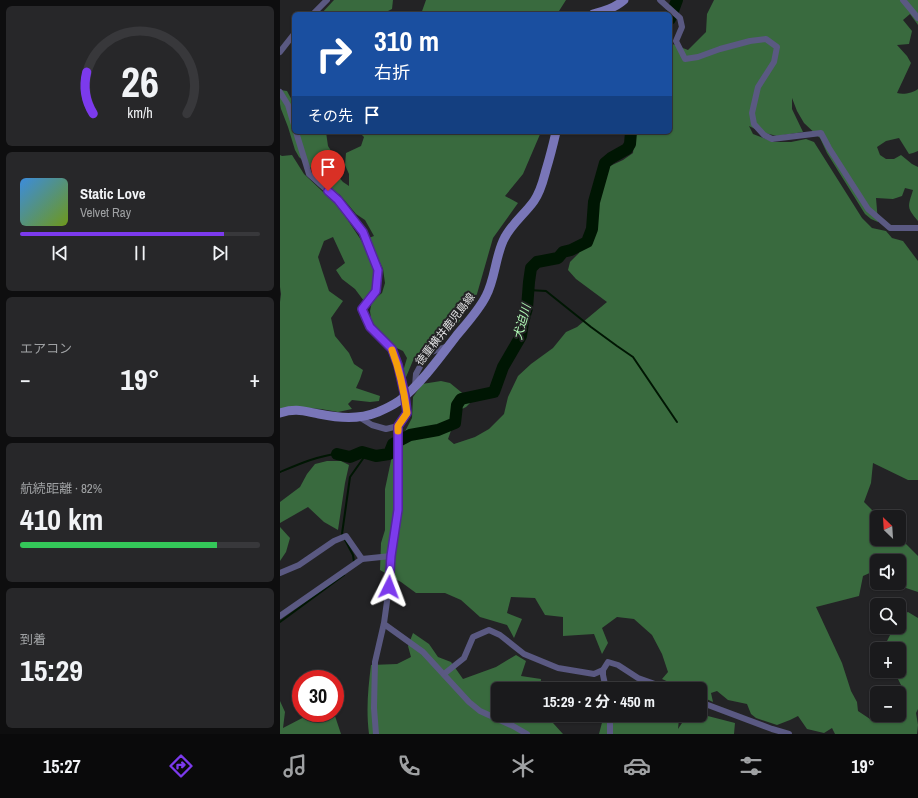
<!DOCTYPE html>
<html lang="ja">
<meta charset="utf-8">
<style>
:root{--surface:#1a1a1c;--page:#272729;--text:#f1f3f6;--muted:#9fa1a3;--line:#38383b;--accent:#7c3aed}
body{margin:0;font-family:"Archivo Narrow","Noto Sans JP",sans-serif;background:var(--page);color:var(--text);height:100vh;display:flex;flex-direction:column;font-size:15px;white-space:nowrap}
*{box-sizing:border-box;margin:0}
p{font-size:13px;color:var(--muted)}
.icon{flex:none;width:22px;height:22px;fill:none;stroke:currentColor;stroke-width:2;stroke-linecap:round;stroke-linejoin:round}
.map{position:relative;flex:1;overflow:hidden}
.side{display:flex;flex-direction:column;gap:6px;padding:6px;background:#0e0e0f;width:280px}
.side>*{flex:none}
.banner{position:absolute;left:12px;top:12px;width:380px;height:122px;border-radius:6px;box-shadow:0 1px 3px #0004,0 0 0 1px var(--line);background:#1a4fa0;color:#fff;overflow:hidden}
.needle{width:26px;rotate:335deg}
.buttons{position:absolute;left:590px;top:510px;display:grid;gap:8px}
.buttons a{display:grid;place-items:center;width:36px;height:36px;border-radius:6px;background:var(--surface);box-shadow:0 1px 3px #0004,0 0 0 1px var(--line);font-size:20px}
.speed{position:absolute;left:12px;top:670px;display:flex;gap:8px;font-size:20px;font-weight:700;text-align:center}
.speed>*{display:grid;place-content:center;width:52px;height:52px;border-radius:50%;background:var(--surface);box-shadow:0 1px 3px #0004,0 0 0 1px var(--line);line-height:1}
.speed .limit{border:6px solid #d22;background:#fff;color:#111}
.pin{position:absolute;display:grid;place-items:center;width:34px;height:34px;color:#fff;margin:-41px -17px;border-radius:50% 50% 50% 0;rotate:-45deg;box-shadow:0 0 4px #0007}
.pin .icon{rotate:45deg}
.me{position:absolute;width:44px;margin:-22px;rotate:3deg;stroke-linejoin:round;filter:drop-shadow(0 0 3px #0008)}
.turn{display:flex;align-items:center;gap:14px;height:84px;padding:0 16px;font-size:18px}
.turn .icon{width:52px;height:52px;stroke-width:2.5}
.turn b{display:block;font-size:28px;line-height:34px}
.then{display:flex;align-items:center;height:38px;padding:0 16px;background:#0003;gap:8px;font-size:15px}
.big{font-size:30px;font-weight:700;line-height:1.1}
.side .card{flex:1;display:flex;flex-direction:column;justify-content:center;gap:6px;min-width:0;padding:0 14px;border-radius:6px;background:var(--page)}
.side .dial{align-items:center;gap:0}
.dial svg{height:104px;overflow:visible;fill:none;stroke:var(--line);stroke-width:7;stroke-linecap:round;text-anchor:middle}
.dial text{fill:var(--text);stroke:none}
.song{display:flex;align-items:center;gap:12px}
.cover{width:48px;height:48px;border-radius:6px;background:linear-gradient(135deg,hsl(210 70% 55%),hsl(80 70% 35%))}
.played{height:4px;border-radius:2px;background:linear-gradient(90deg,var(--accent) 85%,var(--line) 85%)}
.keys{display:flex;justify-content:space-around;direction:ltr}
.heat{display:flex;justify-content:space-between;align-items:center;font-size:22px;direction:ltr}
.charge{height:6px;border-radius:3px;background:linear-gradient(90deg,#34c759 82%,var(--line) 0)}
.trip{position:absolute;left:211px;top:682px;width:216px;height:40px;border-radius:6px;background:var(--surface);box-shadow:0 1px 3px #0004,0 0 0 1px var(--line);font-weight:700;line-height:40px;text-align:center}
.tab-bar{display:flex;height:64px;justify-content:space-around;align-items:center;background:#0a0a0b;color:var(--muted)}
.tab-bar .icon{width:28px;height:28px}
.tab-bar .on{color:var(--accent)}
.tab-bar b{font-size:18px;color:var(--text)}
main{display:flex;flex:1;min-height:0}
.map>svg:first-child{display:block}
.forest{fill:#396a3e}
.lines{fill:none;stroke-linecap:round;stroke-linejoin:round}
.stream{stroke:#001603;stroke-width:2}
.river{stroke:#001603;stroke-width:12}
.street{stroke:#5a5982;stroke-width:6}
.secondary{stroke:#7976b8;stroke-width:9}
.route-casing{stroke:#51269a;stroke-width:10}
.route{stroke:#7c3aed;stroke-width:7}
.slow{stroke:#f59e0b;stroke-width:7}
.labels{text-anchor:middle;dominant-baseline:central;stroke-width:4;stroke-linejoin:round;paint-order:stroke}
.street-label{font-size:11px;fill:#e0e0e2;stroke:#232325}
.water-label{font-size:12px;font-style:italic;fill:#b0f9b5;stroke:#232325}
</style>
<main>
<section class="side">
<div class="card dial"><svg viewBox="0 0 100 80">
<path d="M14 69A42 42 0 1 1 86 69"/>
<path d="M14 69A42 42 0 0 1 9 37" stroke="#7c3aed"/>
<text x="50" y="56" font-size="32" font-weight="700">26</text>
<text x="50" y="72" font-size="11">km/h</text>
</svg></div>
<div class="card">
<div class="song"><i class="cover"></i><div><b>Static Love</b><p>Velvet Ray</p></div></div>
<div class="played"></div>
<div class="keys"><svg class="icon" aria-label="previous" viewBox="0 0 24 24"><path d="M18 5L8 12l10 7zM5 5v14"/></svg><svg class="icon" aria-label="pause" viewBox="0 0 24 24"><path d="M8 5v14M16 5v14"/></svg><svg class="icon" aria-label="next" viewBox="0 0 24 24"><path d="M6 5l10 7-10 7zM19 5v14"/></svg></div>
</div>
<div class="card"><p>エアコン</p>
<div class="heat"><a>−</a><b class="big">19°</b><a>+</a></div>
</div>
<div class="card"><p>航続距離 · 82%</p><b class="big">410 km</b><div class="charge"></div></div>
<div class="card"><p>到着</p><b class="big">15:29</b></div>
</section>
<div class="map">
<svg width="638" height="734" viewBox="0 0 638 734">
<rect width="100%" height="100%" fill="#232325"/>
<g class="forest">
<path d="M54,0H113L112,9L104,13L99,14H41Z"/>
<path d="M146,0H286L279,11L276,14H259L243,12L224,11L215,14H141Z"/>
<path d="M434,0H638V25L630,14L623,20L632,31L629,44L617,45L627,56L631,63L617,93C623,95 633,93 638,89V151L633,153L629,154L619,138L606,141L597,147L600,155L606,159H614L621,155L632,164L638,167V221C626,207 628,207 633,190L625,188L622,196L613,199L596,198L598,222L591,219L585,214L547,153L540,138L524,123L517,111L512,98V109L523,132L497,136L481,132L469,126L473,134L494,142H511L526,139L534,142L582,218L592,228L606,231L612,238L623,241L638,261V480H628L593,463L591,483L584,502L599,517H597V539H619V537L638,556V592L620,586L609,583H619V561H597V573L594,571L583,576L579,596L536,607L562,663L571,691L577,702L578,711L593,721L606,715H619V706L625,700L621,685L614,671H619V649H600L607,641L614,627H619V616L628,612L638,618V709L636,713L638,725L637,734H555L552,728L544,733L527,729L518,716L510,720L497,725L476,718L471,714L467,704L448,700L437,691L431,693L433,702L420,696V689H404L382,679L388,672L382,654L372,635L354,619L337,617L322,628L328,643L322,654L314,634L283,636V617L265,615L255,598L231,597L227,613L242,619L234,638L227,625L200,617L181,600L165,593H136L121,582L100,570L101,543L105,530V489L112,456L132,418L133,397L142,384L161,381L170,383L192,401L186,407L178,411L168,439L174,444L195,437L209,429L224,414L228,397L238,376L251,364L273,348L286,332L297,327L327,302L296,279L288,270L290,262L299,253L301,243L319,198L325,175L330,166L343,160L353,153L355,132H390V43L408,50L426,32L427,14Z"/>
<path d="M0,90L7,91L14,104V132H46L48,146L53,154V165L55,173L63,182L69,186V174L65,165L66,153L81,146L84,137L79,132H261L243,174L225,196L238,203L213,238L197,294L179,322L162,341L134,358L124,382V368L127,358L123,351L102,341L92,326L90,311L92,301L102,293L105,283L103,269L96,254L86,239L94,236L85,220L76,214L60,195L45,185L31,168L19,157L15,150L8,127L1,109L0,104Z"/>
<path d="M0,155L2,156L12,155L24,174L59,207L81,240L94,264L97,283L91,296L84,301L75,289L62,279L56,270L65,263L53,237L44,241L38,257L42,270L49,291L63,301L51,318L55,336L69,353L74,364L83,370L80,379L76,388L100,396L99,401L90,402L72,400L68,404L72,409L58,412L41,409L11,407L0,409V302L1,294L0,287Z"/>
<path d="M47,461H61L69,465L65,483L58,530L44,522L28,507L0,523V502L20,487L27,474L35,464Z"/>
<path d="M0,527L10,538L6,552L0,561Z"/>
<path d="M133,633L149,644L158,657L171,662L183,679L216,667L236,655L246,661L241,676L261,679L260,689H218V715H259L261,720L273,723L283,734H89C86,710 88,689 91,665L117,664L131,657L128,646Z"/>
<path d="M0,701L5,712L3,728L30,714V713H54L61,734H0Z"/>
<path d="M420,714L455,723L454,734H319L324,715L327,717L338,718L341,715L363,716L370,721H377L382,715H395L399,719L398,729C406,718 405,715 420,715Z"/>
</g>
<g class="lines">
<g class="stream">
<path d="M248,290L266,291L311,327L337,346L353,357L397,422"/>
<path d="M0,472C19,464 37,456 57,454"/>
<path d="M74,562L73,555L62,534L70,477L87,453"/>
<path d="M0,622L64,575"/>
</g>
<g class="river">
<path d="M390,19L397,0"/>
<path d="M57,454L70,457L82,452L96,456L109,454L113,444L130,435L158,430L175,423L177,405L181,399L214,392L223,367L241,336L243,322L247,308L249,282L251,268L257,262L278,258L283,252L291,250L307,242L312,229L314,202L325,163L331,158L347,149L350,144L351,132"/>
</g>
<g class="street">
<path d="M380,0L400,18L402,27L396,41L405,59L418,57L440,49L470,41L486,39L497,47L494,62L478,87L472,113L474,124L484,135L492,139L541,133L549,148L588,209L610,228H638"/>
<path d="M623,0L638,18"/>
<path d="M33,14L47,0"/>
<path d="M0,52L14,34"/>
<path d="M0,92L8,105L14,125"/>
<path d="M16,132L29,174L58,200L83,232L98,270L96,291L82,309L90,327L112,349L118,365L125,396L127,413L118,426L119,449L118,510L111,556L109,587L104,623L95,662L94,708L96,734"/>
<path d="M135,386L136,374L143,361L149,353L168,346"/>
<path d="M79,417L92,425L106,429L118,426"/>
<path d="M0,573L19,565L54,541L66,536L82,559L111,556"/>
<path d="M0,616L82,559"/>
<path d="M104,624L143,652L189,702L200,711L233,726L247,734"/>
<path d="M164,674L184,658L193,637L209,630L220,635L244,654L278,668L314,674L323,670"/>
<path d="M326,689L323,675V670L328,662L338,665L358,678L389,689"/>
<path d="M420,702L492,729L509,734"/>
<path d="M330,734V715"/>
</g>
<g class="secondary">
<path d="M313,14C324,11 335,8 344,0"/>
<path d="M0,413C16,408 23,411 39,414C59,418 78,420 98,412C105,409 113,405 119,401C140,385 161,356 177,335C187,323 199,310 206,296C215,279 215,259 223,241C230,225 244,215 254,201C261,191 263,181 266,170C270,157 273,145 276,132"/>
</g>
</g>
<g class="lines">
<g class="route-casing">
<path id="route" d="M48,191L58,200L83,232L98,270L96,291L82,309L90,327L112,349L118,365L125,396L127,413L118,426V510L111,556L109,587"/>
</g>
<use href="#route" class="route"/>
<path class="slow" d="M112,350C120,371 124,391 127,413L118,426V431"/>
</g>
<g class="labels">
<g class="street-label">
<text transform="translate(165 329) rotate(-52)">徳重横井鹿児島線</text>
</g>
<g class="water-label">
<text transform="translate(242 322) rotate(-75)">犬迫川</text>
</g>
</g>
</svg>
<div class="buttons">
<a><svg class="needle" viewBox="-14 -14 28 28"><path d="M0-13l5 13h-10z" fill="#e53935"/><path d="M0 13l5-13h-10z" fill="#9fa1a3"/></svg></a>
<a><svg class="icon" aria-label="sound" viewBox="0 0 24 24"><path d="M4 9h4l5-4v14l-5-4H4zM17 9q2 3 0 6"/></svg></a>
<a><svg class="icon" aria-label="search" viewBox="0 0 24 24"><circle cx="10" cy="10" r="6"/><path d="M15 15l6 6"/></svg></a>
<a>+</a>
<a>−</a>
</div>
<div class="speed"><div class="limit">30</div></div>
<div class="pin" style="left:48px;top:191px;background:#d93025"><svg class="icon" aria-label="arrive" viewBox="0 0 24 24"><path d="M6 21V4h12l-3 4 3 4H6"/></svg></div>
<svg class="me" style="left:109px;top:587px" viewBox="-20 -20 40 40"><path d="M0-17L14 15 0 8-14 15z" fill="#7c3aed" stroke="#fff" stroke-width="4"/></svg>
<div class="trip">15:29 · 2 分 · 450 m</div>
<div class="banner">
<div class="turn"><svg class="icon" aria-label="right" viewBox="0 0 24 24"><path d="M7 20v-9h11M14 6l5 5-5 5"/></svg><div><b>310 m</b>右折</div></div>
<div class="then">その先<svg class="icon" aria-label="arrive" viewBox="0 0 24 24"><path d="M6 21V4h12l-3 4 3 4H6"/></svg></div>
</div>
</div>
</main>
<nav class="tab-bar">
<b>15:27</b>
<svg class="icon on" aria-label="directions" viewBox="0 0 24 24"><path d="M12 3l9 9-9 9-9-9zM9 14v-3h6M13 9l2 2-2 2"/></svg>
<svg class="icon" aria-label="music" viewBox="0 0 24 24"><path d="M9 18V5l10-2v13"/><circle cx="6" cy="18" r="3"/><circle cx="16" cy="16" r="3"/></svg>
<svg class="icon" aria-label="phone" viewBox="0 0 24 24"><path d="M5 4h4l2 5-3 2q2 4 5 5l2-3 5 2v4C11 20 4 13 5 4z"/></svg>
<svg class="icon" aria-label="climate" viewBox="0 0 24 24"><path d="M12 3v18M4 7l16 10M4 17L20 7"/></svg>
<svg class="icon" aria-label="car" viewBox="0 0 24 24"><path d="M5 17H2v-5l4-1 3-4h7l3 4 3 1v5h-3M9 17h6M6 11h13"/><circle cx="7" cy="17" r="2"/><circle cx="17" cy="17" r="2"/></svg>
<svg class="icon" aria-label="filters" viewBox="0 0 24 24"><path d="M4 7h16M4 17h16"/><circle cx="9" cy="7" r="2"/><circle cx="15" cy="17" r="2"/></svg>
<b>19°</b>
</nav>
